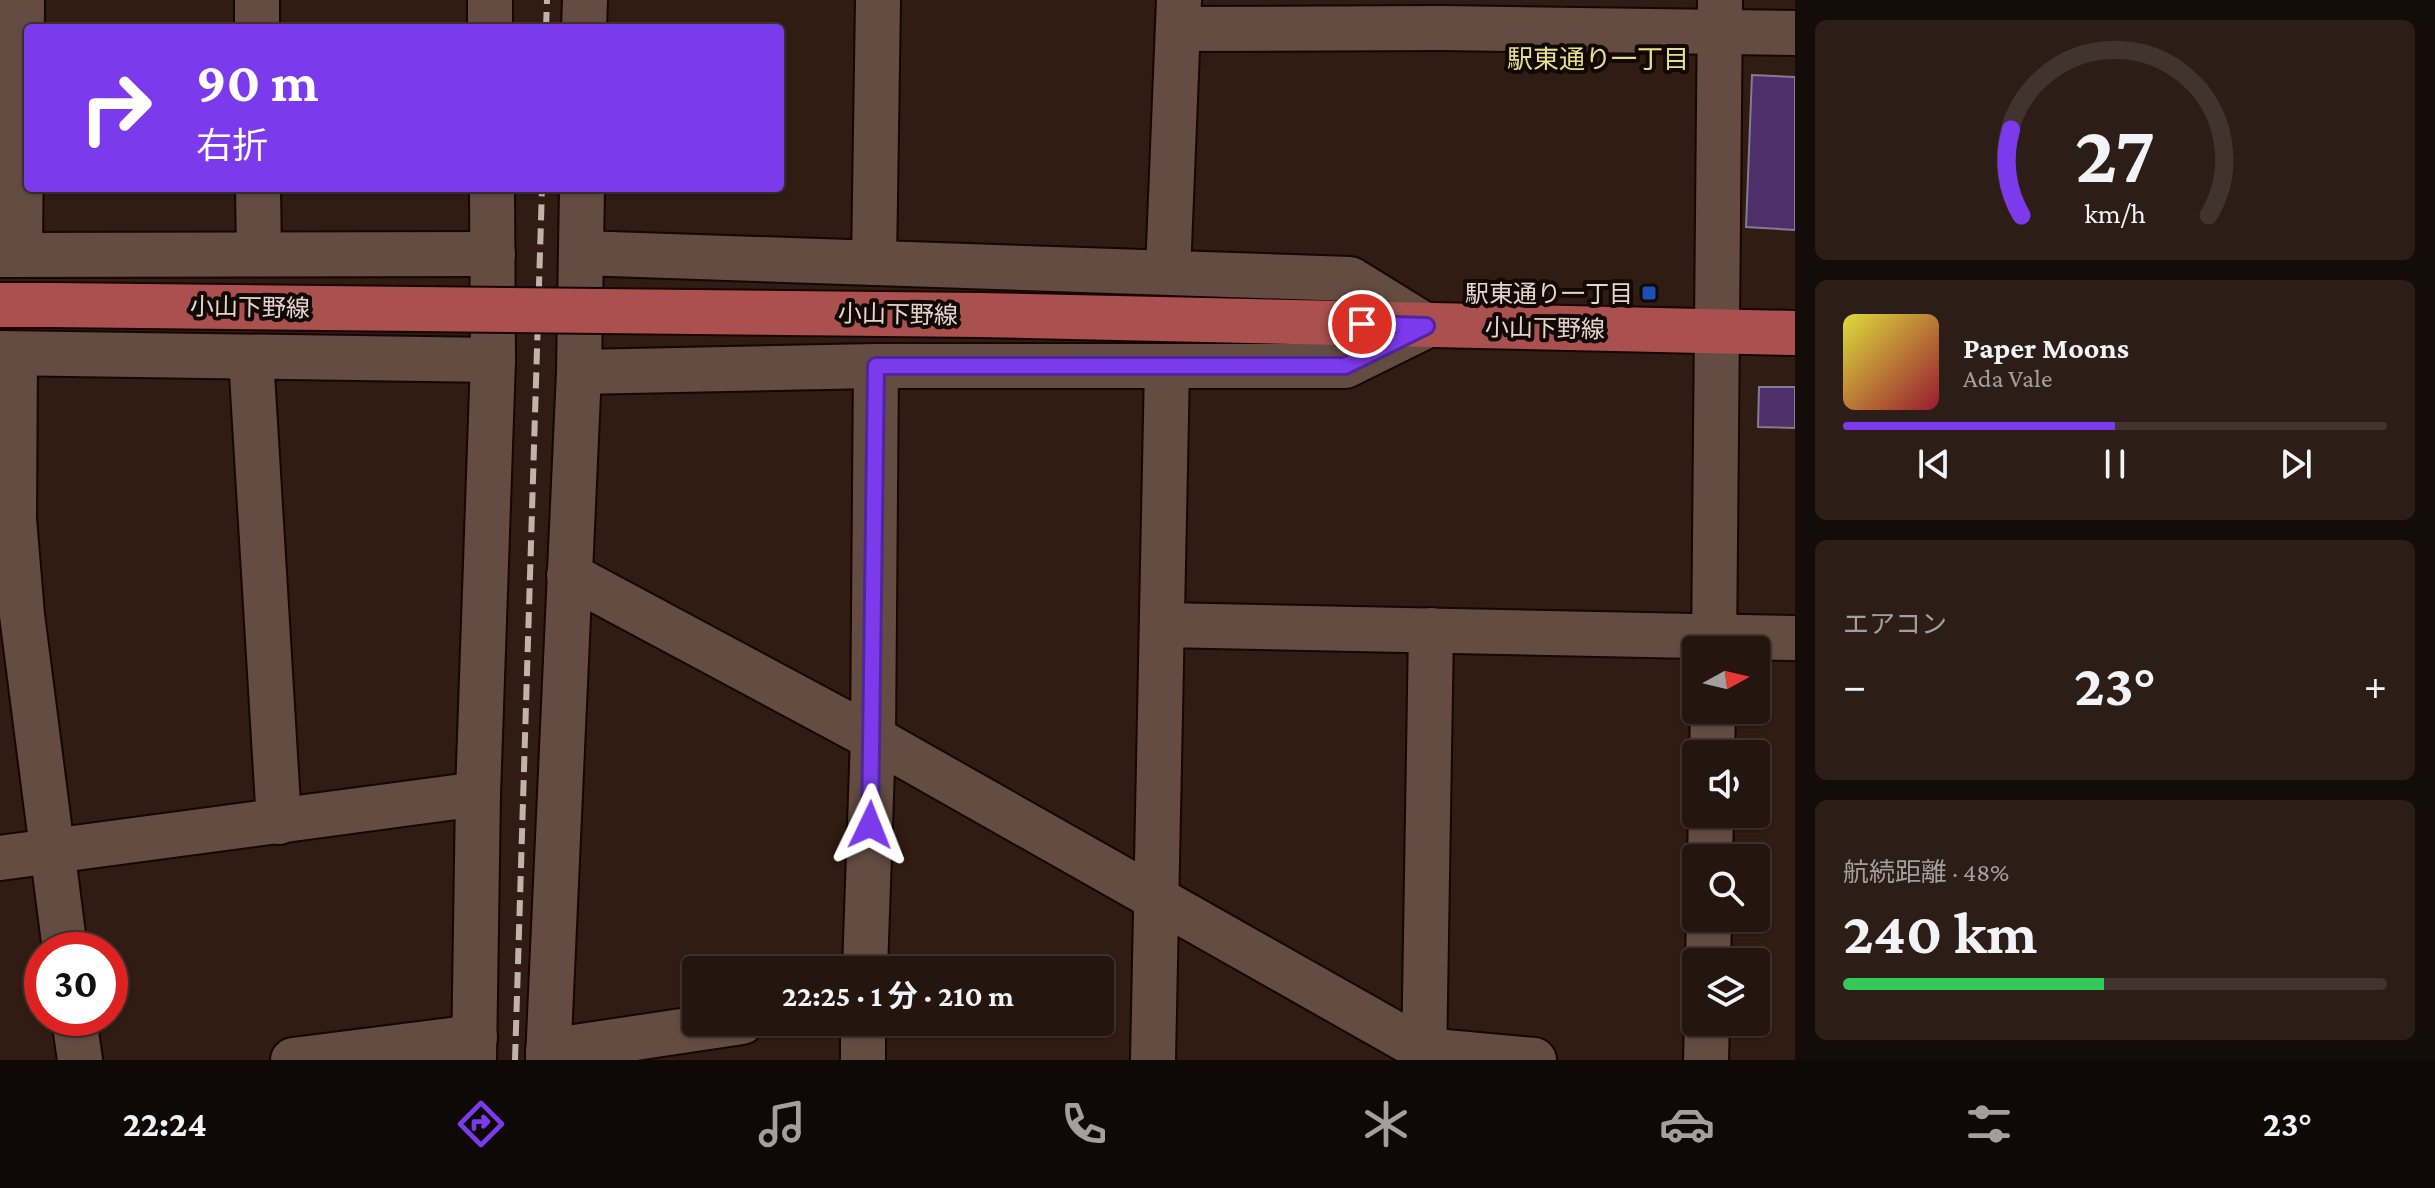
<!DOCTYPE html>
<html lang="ja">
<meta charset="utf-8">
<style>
:root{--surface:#24150e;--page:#2c1e17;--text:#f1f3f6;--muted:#a39f9e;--line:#41342e;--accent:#7c3aed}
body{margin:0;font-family:"Crimson Pro","Noto Sans JP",serif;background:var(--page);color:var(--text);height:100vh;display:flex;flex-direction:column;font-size:30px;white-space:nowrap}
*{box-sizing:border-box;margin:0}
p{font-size:26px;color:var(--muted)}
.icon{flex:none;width:44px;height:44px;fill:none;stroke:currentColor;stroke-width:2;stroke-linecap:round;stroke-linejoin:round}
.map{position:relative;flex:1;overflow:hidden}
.sheet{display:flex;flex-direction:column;gap:20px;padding:20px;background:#140c08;width:640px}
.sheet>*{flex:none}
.guide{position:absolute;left:24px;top:24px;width:760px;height:168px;border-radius:8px;box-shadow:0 2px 6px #0004,0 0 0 2px var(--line);background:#7c3aed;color:#fff;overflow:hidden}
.needle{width:52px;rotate:82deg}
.tools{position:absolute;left:1682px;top:636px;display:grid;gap:16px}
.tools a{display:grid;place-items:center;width:88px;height:88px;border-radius:8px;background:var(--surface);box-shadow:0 2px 6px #0004,0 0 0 2px var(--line);font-size:40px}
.speed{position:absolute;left:24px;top:932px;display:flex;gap:16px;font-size:40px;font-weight:700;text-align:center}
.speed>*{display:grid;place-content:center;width:104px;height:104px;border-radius:50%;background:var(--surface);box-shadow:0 2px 6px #0004,0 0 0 2px var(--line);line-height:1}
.speed .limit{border:12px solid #d22;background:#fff;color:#111}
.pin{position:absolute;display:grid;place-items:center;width:68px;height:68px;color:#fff;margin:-34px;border:4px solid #fff;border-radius:50%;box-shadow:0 2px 8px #0007}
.me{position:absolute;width:88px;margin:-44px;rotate:2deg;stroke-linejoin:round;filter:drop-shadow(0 0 6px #0008)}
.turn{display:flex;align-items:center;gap:28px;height:168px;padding:0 40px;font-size:36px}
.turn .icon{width:104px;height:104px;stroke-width:2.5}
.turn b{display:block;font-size:56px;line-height:68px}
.big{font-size:60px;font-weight:700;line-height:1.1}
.sheet .widget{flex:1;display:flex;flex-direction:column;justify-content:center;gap:12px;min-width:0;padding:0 28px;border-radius:12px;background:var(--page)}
.sheet .dial{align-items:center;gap:0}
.dial svg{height:208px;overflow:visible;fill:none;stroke:var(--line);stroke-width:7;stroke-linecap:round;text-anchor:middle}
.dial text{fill:var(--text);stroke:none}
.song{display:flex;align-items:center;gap:24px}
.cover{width:96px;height:96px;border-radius:12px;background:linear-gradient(135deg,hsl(60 70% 55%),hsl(350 70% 35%))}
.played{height:8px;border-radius:4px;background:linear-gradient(90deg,var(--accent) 50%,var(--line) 50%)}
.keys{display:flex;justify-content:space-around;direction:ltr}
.heat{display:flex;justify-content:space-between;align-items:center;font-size:44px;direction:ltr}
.charge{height:12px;border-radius:6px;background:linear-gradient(90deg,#34c759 48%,var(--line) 0)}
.trip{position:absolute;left:682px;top:956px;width:432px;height:80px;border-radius:8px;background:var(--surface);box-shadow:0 2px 6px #0004,0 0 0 2px var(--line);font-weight:700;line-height:80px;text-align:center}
.dock{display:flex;height:128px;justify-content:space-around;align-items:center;background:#0e0806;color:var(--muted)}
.dock .icon{width:56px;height:56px}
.dock .current{color:var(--accent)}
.dock b{font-size:36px;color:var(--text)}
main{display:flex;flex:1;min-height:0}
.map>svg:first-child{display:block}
.building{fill:#4e2f6a;stroke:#857b92;stroke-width:2}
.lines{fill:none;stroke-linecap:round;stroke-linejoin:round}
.minor-casing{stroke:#170601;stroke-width:48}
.major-casing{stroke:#170601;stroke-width:48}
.minor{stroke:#644c42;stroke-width:44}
.major{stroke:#aa504e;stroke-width:44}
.rail{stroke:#c2b2ac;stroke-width:6;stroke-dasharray:16 8;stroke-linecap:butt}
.major-bridge-casing{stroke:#170601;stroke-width:48;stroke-linecap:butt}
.major-bridge{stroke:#aa504e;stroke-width:44}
.route-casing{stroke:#51269a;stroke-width:20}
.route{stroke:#7c3aed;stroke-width:14}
.transit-dot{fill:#1a4fb4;stroke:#120905;stroke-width:3}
.labels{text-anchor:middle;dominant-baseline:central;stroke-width:8;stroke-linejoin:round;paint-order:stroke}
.poi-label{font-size:24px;fill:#e4d5cf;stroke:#120905;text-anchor:end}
.street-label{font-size:24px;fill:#e4d5cf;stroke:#120905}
.neighbourhood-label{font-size:26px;fill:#e5e091;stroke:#120905}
</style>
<main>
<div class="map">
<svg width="1795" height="1060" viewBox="0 0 1795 1060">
<rect width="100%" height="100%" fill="#301c12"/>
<g class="building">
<path d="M1752,75L1795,77V230L1746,227Z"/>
<path d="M1759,387H1795V428L1758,427Z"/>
</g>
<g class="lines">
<g class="minor-casing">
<g id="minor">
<path d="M257,0V28"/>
<path d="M490,0V28"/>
<path d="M584,28L585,0"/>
<path d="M1178,29L1442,28L1795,33"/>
<path d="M258,188L259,254"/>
<path d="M581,253L1350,279L1426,326"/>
<path d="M20,254L22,0"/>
<path d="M0,255L493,254"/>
<path d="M874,263L878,0"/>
<path d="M1168,272L1179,0"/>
<path d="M0,353L493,360"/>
<path d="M15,354L14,519L22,615L65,950"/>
<path d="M251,357L279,822"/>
<path d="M579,372L876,366H1345L1426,326"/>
<path d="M569,575L873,738L1424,1050L1534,1060"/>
<path d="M1163,625L1795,638"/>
<path d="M1714,650L1720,0"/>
<path d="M1712,754L1713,710"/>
<path d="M0,858L478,794"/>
<path d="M1710,858L1711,814"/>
<path d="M1708,962L1709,918"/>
<path d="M865,970L873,738L876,366"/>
<path d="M74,1018L80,1060"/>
<path d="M548,1051L742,1022"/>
<path d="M293,1060L475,1037"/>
<path d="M474,1060L478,794L493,360L492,188"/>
<path d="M548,1060L579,372L582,188"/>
<path d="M863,1060V1022"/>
<path d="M1153,1060L1167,367"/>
<path d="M1424,1060L1431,630"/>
<path d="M1706,1060L1707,1022"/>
</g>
</g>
<g class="major-casing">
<g id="major">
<path d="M0,305H51"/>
<path d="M980,315L1795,333"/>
</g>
</g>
<use href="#minor" class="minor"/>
<use href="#major" class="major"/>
<g class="rail">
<path d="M546,28L547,0"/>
<path d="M515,1060L542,188"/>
</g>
<g class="major-bridge-casing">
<path id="major-bridge" d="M51,305L980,315"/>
</g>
<use href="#major-bridge" class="major-bridge"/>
</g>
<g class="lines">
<g class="route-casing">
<path id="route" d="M870,825L876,366H1345L1426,326L1362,324"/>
</g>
<use href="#route" class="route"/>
</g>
<rect class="transit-dot" x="1641" y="285" width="16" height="16" rx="4"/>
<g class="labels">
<g class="poi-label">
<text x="1633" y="293">駅東通り一丁目</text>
</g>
<g class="street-label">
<text transform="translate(250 307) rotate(1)">小山下野線</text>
<text transform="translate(898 314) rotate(1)">小山下野線</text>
<text transform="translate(1545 328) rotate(1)">小山下野線</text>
</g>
<g class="neighbourhood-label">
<text x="1598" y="59">駅東通り一丁目</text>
</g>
</g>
</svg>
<div class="tools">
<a><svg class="needle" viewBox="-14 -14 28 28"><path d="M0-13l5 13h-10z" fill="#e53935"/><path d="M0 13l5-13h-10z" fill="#a39f9e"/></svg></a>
<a><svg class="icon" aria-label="sound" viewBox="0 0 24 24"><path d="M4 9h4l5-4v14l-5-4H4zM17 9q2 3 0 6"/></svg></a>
<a><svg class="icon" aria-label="search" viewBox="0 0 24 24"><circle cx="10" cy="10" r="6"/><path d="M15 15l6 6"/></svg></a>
<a><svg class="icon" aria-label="layers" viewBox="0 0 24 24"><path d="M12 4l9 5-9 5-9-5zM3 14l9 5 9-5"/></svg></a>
</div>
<div class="speed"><div class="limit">30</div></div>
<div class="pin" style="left:1362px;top:324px;background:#d93025"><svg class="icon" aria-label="arrive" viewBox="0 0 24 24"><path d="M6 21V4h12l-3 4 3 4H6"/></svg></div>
<svg class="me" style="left:870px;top:825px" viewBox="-20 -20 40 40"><path d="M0-17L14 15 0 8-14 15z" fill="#7c3aed" stroke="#fff" stroke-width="4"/></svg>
<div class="trip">22:25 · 1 分 · 210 m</div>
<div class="guide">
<div class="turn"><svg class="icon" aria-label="right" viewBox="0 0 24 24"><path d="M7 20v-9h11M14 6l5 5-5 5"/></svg><div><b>90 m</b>右折</div></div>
</div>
</div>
<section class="sheet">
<div class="widget dial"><svg viewBox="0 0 100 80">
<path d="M14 69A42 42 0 1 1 86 69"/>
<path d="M14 69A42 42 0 0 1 10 36" stroke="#7c3aed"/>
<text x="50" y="56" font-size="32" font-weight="700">27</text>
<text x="50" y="72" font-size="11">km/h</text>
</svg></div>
<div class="widget">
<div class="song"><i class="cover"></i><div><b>Paper Moons</b><p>Ada Vale</p></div></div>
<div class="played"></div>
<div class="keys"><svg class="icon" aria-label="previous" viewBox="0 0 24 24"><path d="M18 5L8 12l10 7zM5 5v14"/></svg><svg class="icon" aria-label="pause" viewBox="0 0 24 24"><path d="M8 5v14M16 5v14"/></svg><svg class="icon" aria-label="next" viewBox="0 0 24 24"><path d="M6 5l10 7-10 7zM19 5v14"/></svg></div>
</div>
<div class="widget"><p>エアコン</p>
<div class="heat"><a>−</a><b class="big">23°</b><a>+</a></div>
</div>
<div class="widget"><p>航続距離 · 48%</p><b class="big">240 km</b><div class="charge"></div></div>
</section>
</main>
<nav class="dock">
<b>22:24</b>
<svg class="icon current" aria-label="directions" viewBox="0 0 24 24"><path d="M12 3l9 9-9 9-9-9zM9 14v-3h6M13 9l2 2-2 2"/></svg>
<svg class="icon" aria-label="music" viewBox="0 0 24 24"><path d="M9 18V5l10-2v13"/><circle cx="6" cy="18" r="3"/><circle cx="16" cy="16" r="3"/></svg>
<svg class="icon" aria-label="phone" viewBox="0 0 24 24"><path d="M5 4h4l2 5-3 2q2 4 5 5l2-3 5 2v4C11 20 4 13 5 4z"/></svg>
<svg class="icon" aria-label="climate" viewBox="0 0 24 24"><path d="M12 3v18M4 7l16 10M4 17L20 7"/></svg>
<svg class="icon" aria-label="car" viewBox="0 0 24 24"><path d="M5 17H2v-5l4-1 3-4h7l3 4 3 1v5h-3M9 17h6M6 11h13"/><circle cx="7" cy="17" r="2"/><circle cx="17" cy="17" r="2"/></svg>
<svg class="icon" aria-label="filters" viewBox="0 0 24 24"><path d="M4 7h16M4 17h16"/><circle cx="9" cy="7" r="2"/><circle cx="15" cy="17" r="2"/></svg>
<b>23°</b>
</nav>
